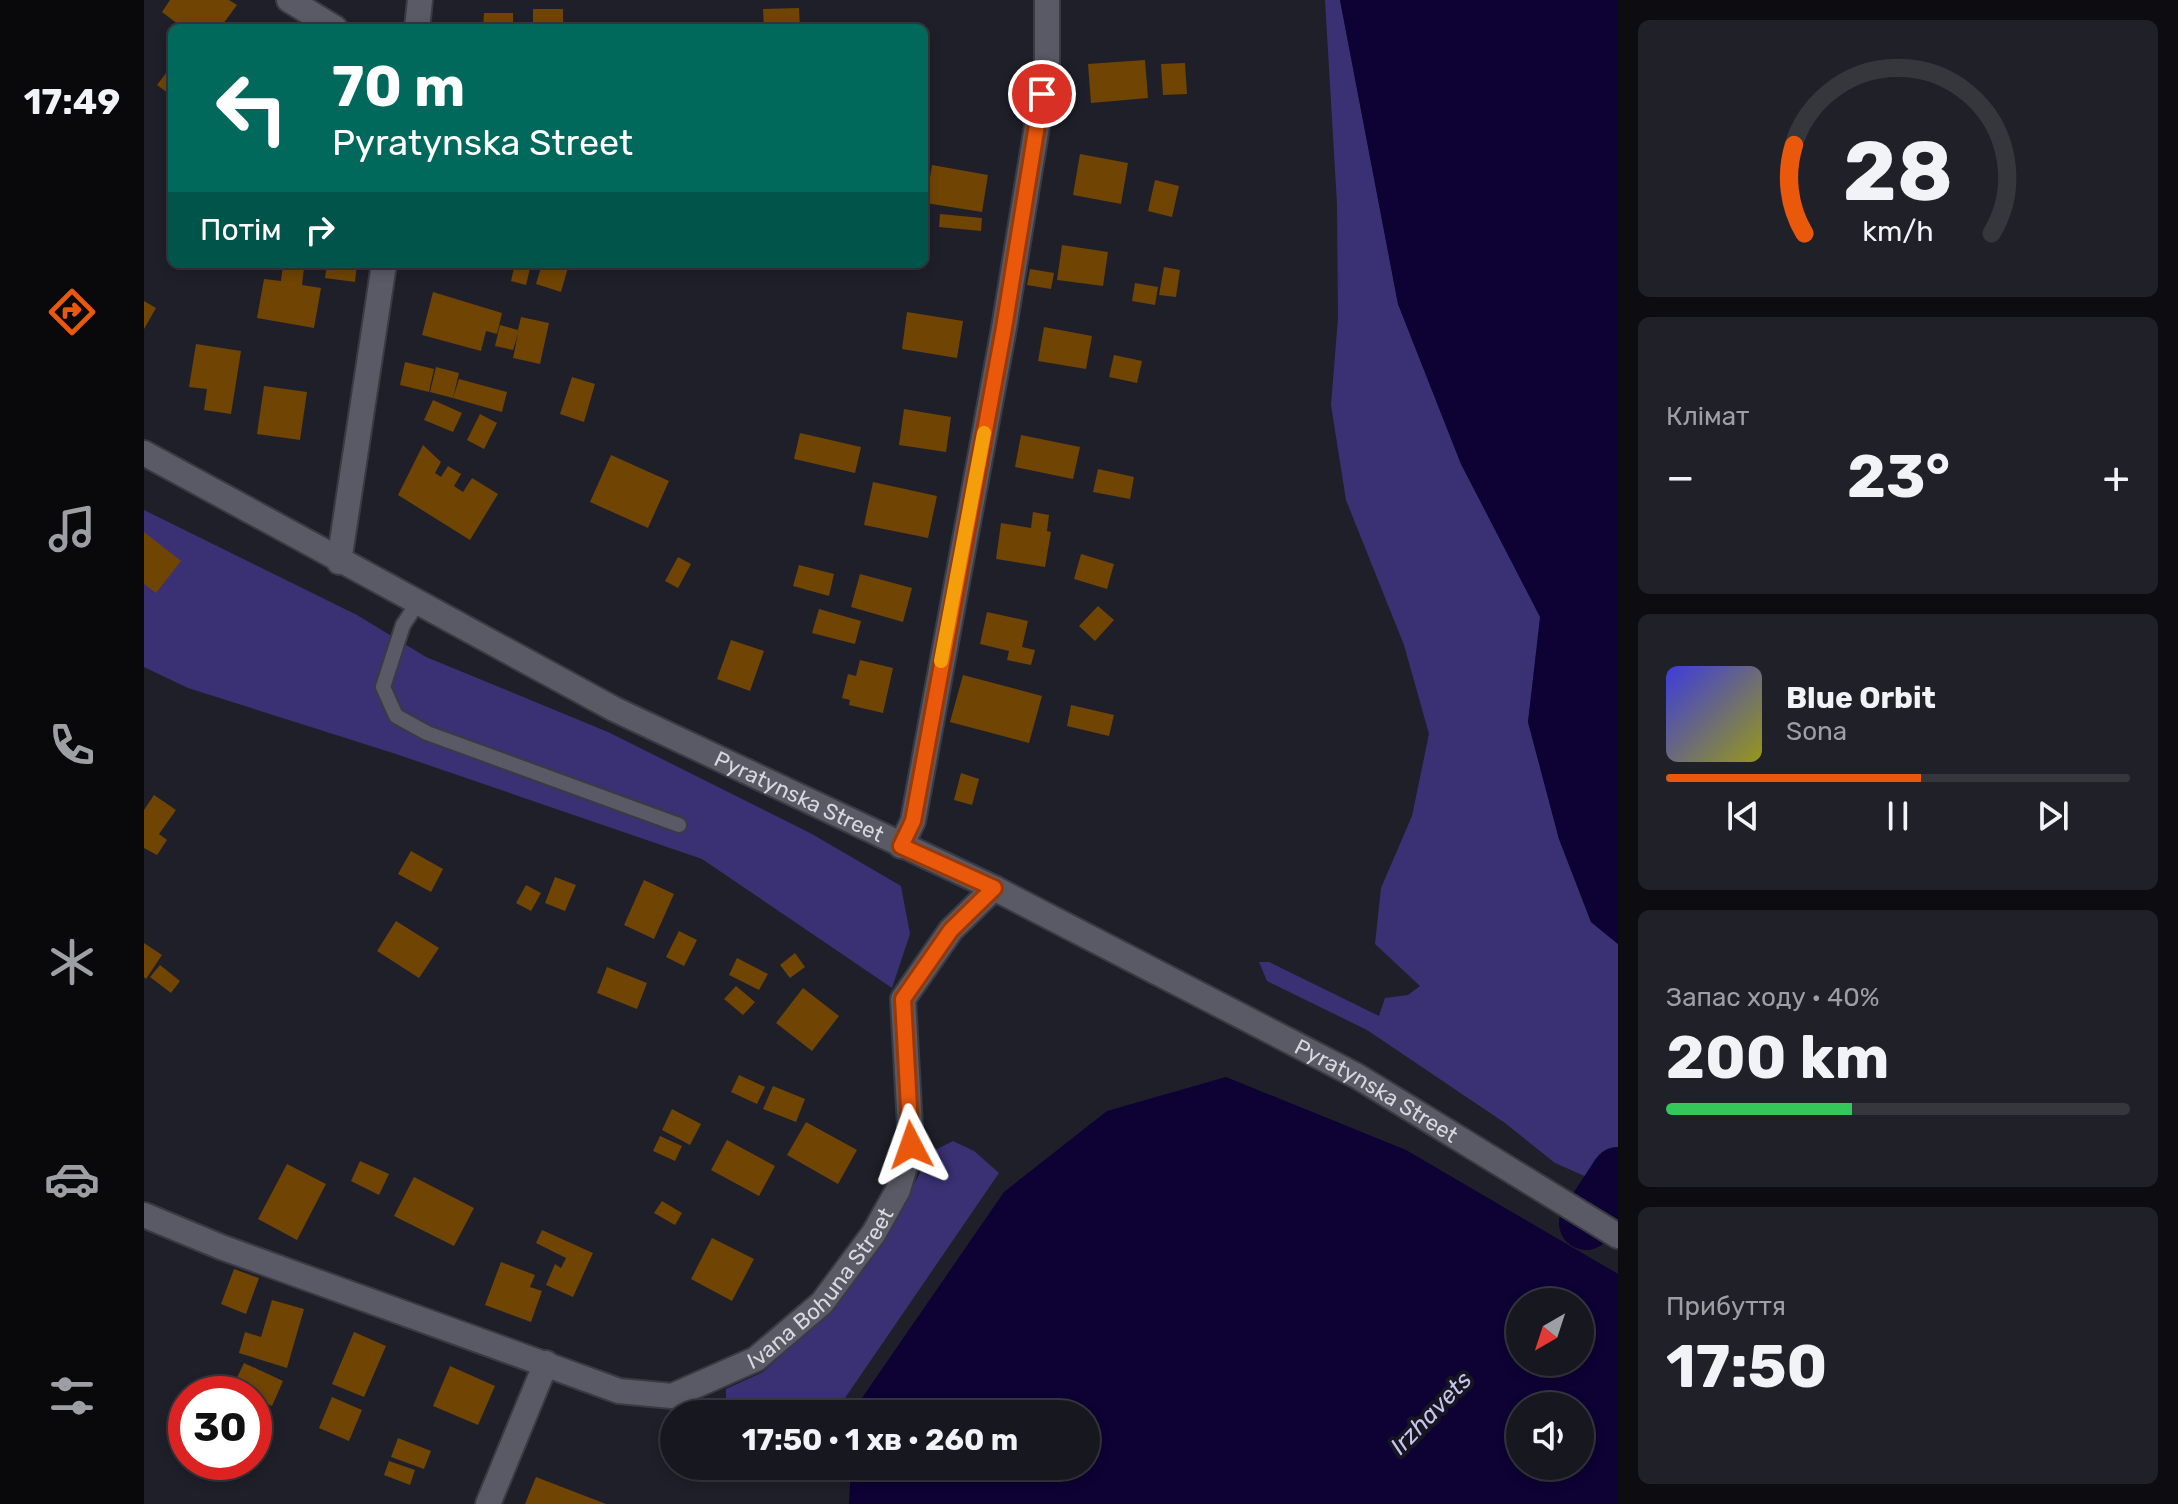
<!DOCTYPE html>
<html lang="uk">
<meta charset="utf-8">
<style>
:root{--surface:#17171f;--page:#202028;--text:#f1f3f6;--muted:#9e9fa4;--line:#36363d;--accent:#ea580c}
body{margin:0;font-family:Rubik,sans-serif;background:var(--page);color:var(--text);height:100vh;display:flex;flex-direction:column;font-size:30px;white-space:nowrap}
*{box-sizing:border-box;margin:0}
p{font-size:26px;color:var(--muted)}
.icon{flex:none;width:44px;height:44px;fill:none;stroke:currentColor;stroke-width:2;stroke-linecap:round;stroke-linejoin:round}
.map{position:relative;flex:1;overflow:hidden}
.panel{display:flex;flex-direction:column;gap:20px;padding:20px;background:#0d0d11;width:560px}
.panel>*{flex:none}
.hud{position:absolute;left:24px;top:24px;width:760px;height:244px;border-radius:12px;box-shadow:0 4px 12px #0003,0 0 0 2px var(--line);background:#00695c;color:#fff;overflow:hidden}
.needle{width:52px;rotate:219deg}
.buttons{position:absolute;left:1362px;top:1288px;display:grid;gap:16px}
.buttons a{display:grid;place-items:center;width:88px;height:88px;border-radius:50%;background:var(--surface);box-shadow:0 4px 12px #0003,0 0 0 2px var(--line);font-size:40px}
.speed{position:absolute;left:24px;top:1376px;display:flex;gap:16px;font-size:40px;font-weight:700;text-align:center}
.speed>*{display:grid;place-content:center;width:104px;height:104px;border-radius:50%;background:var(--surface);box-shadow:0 4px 12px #0003,0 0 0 2px var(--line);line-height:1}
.speed .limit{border:12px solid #d22;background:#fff;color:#111}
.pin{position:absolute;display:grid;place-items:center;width:68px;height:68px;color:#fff;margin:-34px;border:4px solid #fff;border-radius:50%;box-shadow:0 2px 8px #0007}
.me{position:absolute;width:88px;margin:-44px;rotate:356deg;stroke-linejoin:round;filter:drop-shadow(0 0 6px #0008)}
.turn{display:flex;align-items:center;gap:28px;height:168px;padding:0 32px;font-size:36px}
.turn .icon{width:104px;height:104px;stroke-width:2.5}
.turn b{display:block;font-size:56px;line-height:68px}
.then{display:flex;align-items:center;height:76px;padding:0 32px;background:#0003;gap:16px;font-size:30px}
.big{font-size:60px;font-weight:700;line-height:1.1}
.panel .widget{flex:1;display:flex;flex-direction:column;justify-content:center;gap:12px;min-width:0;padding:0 28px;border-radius:12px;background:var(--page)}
.panel .dial{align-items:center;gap:0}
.dial svg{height:208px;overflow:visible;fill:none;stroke:var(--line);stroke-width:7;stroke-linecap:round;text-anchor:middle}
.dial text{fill:var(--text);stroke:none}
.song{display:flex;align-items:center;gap:24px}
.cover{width:96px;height:96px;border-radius:12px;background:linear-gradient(135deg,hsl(240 70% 55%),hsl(60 70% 35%))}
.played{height:8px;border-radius:4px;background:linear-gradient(90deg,var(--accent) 55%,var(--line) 55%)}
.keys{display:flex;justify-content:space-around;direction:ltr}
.heat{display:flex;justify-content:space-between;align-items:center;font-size:44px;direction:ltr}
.charge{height:12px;border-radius:6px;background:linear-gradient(90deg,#34c759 40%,var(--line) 0)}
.trip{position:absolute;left:516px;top:1400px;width:440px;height:80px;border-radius:40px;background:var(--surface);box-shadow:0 4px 12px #0003,0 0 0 2px var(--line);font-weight:700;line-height:80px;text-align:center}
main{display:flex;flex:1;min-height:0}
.tabs{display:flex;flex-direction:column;width:144px;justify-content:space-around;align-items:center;background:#09090c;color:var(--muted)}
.tabs .icon{width:56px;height:56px}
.tabs .on{color:var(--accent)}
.tabs b{font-size:36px;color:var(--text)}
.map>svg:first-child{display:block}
.green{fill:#393174}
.water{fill:#0e0134;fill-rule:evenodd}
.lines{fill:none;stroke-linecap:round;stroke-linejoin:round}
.river{stroke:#0e0134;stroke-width:54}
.building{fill:#704403}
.lane-casing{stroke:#3a3a43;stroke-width:18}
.street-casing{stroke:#3a3a43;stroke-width:28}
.secondary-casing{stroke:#3a3a43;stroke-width:28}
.lane{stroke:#5a5a67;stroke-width:14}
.street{stroke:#5a5a67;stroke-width:24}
.secondary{stroke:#5a5a67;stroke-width:24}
.route-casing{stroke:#983908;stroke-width:20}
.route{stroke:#ea580c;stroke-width:14}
.slow{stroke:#f59e0b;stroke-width:14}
.labels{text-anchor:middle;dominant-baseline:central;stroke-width:8;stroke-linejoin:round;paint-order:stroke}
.street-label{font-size:22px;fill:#d7d7df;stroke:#161520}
.water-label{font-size:24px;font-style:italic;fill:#c4c5ef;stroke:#161520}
</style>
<main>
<nav class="tabs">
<b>17:49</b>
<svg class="icon on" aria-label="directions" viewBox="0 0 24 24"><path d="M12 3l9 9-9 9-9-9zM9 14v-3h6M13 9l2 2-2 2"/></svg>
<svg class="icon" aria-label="music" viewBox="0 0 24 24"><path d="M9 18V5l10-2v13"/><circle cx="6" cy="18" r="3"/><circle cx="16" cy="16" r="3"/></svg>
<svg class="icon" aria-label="phone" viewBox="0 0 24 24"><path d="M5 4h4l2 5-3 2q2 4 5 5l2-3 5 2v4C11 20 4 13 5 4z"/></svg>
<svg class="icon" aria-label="climate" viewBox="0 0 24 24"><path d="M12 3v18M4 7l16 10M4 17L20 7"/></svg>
<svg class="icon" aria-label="car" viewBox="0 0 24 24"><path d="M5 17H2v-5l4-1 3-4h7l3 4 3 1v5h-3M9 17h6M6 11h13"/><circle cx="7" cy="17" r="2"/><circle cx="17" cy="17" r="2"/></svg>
<svg class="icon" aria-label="filters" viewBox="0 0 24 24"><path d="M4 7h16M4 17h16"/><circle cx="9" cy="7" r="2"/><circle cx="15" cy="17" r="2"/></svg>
</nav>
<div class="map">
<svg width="1474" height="1504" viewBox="0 0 1474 1504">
<rect width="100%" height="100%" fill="#1f1f29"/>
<g class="green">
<path d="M1181,0H1196L1254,304L1317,464L1397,617L1384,722L1415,839L1447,922L1474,944V1155L1452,1181L1411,1163L1361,1123L1223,1030L1123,981L1115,962H1125L1235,1016L1241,998L1264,995L1276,986L1231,944L1237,888L1268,816L1285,734L1260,645L1202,500L1187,405L1194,318L1193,204Z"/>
<path d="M0,510L213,615L282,657L464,732L668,834L757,886L766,934L748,988L558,859L252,754L44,688L0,667Z"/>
<path d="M809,1141L830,1151L855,1173L699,1401L695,1414H582V1389L619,1372L687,1311L741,1239L787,1152Z"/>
</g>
<g class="water">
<path d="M1196,0H1474V944L1447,922L1415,839L1384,722L1396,617L1317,464L1254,304Z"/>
<path d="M1082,1077L1262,1150L1474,1274V1504H705L707,1466H942V1414H709V1411L860,1192L963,1111ZM1376,1302H1436V1362H1376ZM1376,1406H1436V1466H1376Z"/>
</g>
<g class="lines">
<path class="river" d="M1442,1223L1474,1174"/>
</g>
<g class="building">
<path d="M26,0H85L93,5L76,28H39L18,12Z"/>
<path d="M655,8L656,28H620L619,9Z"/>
<rect x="389" y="9" width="30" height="19"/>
<path d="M340,13H369V28H339Z"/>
<path d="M1001,60L1004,98L947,103L944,64Z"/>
<path d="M1041,63L1043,94L1019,95L1017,64Z"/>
<path d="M28,65V96L13,85Z"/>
<path d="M936,154L984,163L977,204L929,195Z"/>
<path d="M788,165L844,175L838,212L782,203Z"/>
<path d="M1011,180L1035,186L1028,217L1004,211Z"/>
<path d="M796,214L838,218L837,231L795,227Z"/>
<path d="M918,245L964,252L959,286L913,280Z"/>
<path d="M183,264H213L211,282L181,278Z"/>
<path d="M371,264H387L382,285L367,281Z"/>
<path d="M398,264H425L417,292L392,284Z"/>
<path d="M139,265L160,268L158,285L177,288L170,328L113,318L120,279L137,281Z"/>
<path d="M1020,267L1036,270L1032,297L1015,295Z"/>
<path d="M886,269L910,273L907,289L883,285Z"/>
<path d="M991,283L1014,287L1011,305L988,301Z"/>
<path d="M289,292L358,313L353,334L342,331L337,351L278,335Z"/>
<path d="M0,301L12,308L0,329Z"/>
<path d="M763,312L819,321L813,358L758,349Z"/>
<path d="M377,317L405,323L396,364L369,358L374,334L369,350L351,346L356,325L374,330Z"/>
<path d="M900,327L948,336L942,369L894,361Z"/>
<path d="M52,344L97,351L87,414L60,410L63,389L45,387Z"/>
<path d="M970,355L998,361L993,383L965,377Z"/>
<path d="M261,362L290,369L285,392L256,385Z"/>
<path d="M292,367L315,373L309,398L286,392Z"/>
<path d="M428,377L451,384L440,422L416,414Z"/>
<path d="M315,379L363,392L358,412L309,398Z"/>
<path d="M120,386L163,392L156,440L113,434Z"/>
<path d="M289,400L318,413L309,432L280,420Z"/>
<path d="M760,409L807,417L802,452L755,445Z"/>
<path d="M336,414L353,423L340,449L323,440Z"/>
<path d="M656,433L717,447L711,473L650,459Z"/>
<path d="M877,435L936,447L929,479L871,467Z"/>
<path d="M279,445L297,462L291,473L297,477L304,466L317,474L310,486L319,492L328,478L354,494L326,540L254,495Z"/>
<path d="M467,455L525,481L504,528L446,502Z"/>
<path d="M954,469L990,477L986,499L949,492Z"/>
<path d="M729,482L793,496L784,538L720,525Z"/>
<path d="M889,512L905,515L903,531L907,532L901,567L852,559L857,523L887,528Z"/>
<path d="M0,532L37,561L12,593L0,584Z"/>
<path d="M937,554L970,564L963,589L930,579Z"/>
<path d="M534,557L547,564L534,588L521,581Z"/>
<path d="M655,565L690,574L685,596L649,586Z"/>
<path d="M716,574L768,588L759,622L707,607Z"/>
<path d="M954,606L970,620L951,641L935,626Z"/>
<path d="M675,609L717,621L711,644L668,633Z"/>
<path d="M843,612L884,621L878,647L891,650L887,665L863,660L865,651L836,644Z"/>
<path d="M587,640L620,651L606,691L573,679Z"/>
<path d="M716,660L749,668L739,713L705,705L706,700L698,698L704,674L712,676Z"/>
<path d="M819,675L898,696L885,743L806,722Z"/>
<path d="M927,705L970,715L965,736L923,726Z"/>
<path d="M817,773L835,779L828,805L810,800Z"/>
<path d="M10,795L32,810L15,834L23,840L13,855L0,848V810Z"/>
<path d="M267,851L299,869L287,892L254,874Z"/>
<path d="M411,877L432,885L421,911L401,903Z"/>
<path d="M500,880L530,894L510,939L480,925Z"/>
<path d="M382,885L397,893L387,911L372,903Z"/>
<path d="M252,921L295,948L275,978L233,951Z"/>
<path d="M535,931L553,940L540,966L522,957Z"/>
<path d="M0,943L18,955L2,979L0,977Z"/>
<path d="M651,953L661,967L646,978L636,965Z"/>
<path d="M593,958L624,974L615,990L585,975Z"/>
<path d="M16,965L36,981L27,993L6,977Z"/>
<path d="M463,967L503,983L493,1009L453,993Z"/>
<path d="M592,986L611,1002L599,1015L580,999Z"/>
<path d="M659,988L695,1016L668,1051L632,1023Z"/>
<path d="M595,1075L621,1087L613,1104L587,1092Z"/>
<path d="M629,1086L661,1099L652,1122L619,1109Z"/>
<path d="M528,1109L557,1124L546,1145L518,1130Z"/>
<path d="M662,1122L713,1150L694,1184L643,1155Z"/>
<path d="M516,1136L538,1146L531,1161L509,1151Z"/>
<path d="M583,1140L631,1166L615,1196L567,1170Z"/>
<path d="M216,1161L245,1174L235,1195L207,1181Z"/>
<path d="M143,1164L182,1184L153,1240L114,1219Z"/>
<path d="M270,1177L330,1208L310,1246L250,1216Z"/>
<path d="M518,1201L538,1213L531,1225L510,1213Z"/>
<path d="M398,1230L449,1253L429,1297L402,1285L411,1264L417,1268L422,1258L392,1243Z"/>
<path d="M568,1238L610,1259L588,1301L547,1279Z"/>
<path d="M357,1262L391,1275L386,1287L398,1291L387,1322L341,1305Z"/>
<path d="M90,1269L115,1278L102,1314L77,1304Z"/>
<path d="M128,1300L160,1309L143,1368L95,1353L101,1332L117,1337Z"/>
<path d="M210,1332L242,1346L220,1397L188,1384Z"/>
<path d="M100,1363L139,1381L128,1406L110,1398V1394L88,1388Z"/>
<path d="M306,1366L351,1386L334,1425L289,1406Z"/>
<path d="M188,1397L218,1410L205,1441L175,1428Z"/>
<path d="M110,1410L125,1415L118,1433L110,1430Z"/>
<path d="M254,1438L287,1451L280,1469L247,1457Z"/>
<path d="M245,1461L271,1470L266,1485L240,1475Z"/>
<path d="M392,1477L462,1504H381Z"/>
</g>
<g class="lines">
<g class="lane-casing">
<path id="lane" d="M273,604L259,625L239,687L252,716L283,733L535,825"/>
</g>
<g class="street-casing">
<g id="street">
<path d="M145,0L191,28"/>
<path d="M273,28L276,0"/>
<path d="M195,562L240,264"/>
<path d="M757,846L769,821L860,328L903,65V0"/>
<path id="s1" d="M0,1215L77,1247L475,1391L528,1396L612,1359L678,1303L730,1233L754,1190L767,1145L759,999L807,930L850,888"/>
<path d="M344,1504L402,1363"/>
</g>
</g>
<g class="secondary-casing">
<g id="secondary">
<path id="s2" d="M0,453L470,709L850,888L1213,1076L1474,1236"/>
</g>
</g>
<use href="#lane" class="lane"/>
<use href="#street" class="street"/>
<use href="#secondary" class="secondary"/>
</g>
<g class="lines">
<g class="route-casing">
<path id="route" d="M767,1145L759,999L807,930L850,888L757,846L769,821L860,328L898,94"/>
</g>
<use href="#route" class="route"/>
<path class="slow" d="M797,661L840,433"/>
</g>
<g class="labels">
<g class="street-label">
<text stroke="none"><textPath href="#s2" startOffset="740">Pyratynska Street</textPath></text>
<text stroke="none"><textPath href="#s2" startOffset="1388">Pyratynska Street</textPath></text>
<text stroke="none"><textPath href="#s1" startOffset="748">Ivana Bohuna Street</textPath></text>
</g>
<g class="water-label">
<text transform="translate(1287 1413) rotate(-46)">Irzhavets</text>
</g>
</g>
</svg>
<div class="buttons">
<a><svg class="needle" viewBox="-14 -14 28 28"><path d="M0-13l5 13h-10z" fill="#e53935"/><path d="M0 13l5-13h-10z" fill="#9e9fa4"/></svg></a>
<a><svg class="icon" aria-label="sound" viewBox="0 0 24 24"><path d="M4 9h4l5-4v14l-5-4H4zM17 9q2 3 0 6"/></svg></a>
</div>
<div class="speed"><div class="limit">30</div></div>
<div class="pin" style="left:898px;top:94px;background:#d93025"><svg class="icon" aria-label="arrive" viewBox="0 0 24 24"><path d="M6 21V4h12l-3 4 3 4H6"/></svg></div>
<svg class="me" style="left:767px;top:1145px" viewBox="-20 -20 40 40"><path d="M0-17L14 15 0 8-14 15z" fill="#ea580c" stroke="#fff" stroke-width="4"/></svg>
<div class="trip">17:50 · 1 хв · 260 m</div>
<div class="hud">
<div class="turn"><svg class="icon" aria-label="left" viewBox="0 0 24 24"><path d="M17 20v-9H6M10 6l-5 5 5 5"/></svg><div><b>70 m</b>Pyratynska Street</div></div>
<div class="then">Потім<svg class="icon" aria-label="right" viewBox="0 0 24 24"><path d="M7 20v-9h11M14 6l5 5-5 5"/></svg></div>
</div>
</div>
<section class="panel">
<div class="widget dial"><svg viewBox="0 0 100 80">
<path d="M14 69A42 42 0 1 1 86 69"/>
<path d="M14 69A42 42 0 0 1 10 35" stroke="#ea580c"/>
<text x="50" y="56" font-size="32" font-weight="700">28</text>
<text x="50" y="72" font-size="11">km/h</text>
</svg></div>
<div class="widget"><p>Клімат</p>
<div class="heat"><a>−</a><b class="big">23°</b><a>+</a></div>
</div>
<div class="widget">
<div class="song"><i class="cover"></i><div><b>Blue Orbit</b><p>Sona</p></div></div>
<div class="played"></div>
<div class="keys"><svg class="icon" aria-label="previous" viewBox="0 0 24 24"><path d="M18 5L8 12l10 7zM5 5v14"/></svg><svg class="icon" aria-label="pause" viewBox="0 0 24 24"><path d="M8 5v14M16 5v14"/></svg><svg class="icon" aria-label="next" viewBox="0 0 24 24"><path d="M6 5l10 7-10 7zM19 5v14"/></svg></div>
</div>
<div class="widget"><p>Запас ходу · 40%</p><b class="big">200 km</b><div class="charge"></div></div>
<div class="widget"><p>Прибуття</p><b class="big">17:50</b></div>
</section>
</main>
